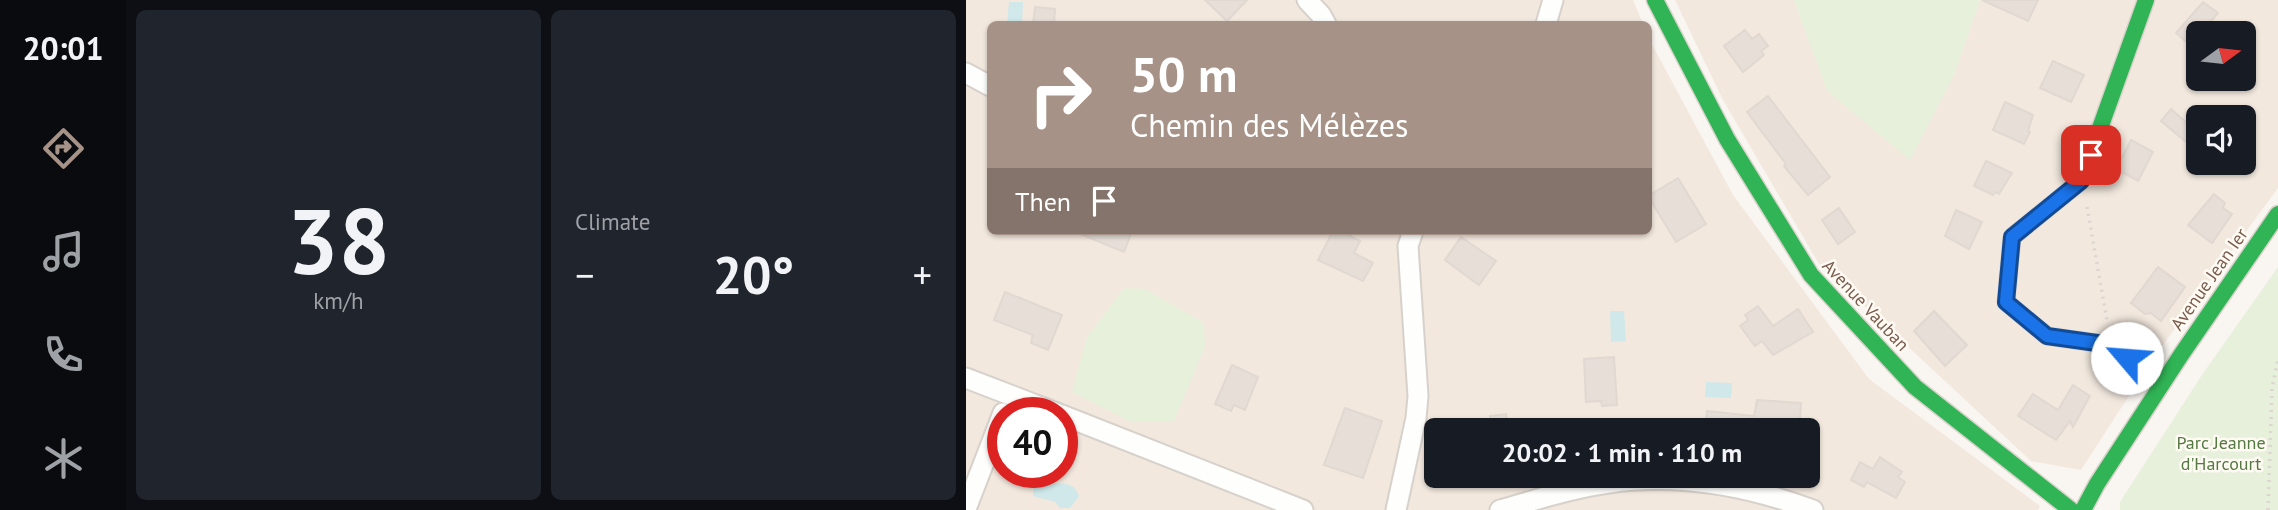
<!DOCTYPE html>
<meta charset="utf-8">
<style>
:root{--surface:#171b24;--page:#20242c;--text:#f1f3f6;--muted:#9ea1a6;--accent:#a69286}
body{margin:0;font-family:"PT Sans",sans-serif;background:var(--page);color:var(--text);height:100vh;display:flex;flex-direction:column;font-size:26px;white-space:nowrap}
*{box-sizing:border-box;margin:0}
p{font-size:23px;color:var(--muted)}
.icon{flex:none;width:38px;height:38px;fill:none;stroke:currentColor;stroke-width:2;stroke-linecap:round;stroke-linejoin:round}
.map{position:relative;flex:1;overflow:hidden}
.side{display:flex;flex-direction:column;gap:10px;padding:10px;background:#0d0f14;width:840px}
.side>*{flex:none}
.banner{position:absolute;left:21px;top:21px;width:665px;height:214px;border-radius:10px;box-shadow:0 2px 5px #0004;background:#a69286;color:#fff;overflow:hidden}
.needle{width:46px;rotate:75deg}
.fabs{position:absolute;left:1220px;top:21px;display:grid;gap:14px}
.fabs a{display:grid;place-items:center;width:70px;height:70px;border-radius:10px;background:var(--surface);box-shadow:0 2px 5px #0004;font-size:35px}
.speed{position:absolute;left:21px;top:397px;display:flex;gap:14px;font-size:35px;font-weight:700;text-align:center}
.speed>*{display:grid;place-content:center;width:91px;height:91px;border-radius:50%;background:var(--surface);box-shadow:0 2px 5px #0004;line-height:1}
.speed .limit{border:10px solid #d22;background:#fff;color:#111}
.pin{position:absolute;display:grid;place-items:center;width:60px;height:60px;color:#fff;margin:-30px;border-radius:14px;box-shadow:0 4px 10px #0006}
.me{position:absolute;width:77px;margin:-38px;rotate:297deg;stroke-linejoin:round;filter:drop-shadow(0 0 5px #0008)}
.turn{display:flex;align-items:center;gap:24px;height:147px;padding:0 28px;font-size:32px}
.turn .icon{width:91px;height:91px;stroke-width:2.5}
.turn b{display:block;font-size:49px;line-height:60px}
.then{display:flex;align-items:center;height:66px;padding:0 28px;background:#0003;gap:14px;font-size:26px}
.big{font-size:52px;font-weight:700;line-height:1.1}
.side .widget{flex:1;display:flex;flex-direction:column;justify-content:center;gap:10px;min-width:0;padding:0 24px;border-radius:10px;background:var(--page)}
.side .dial{align-items:center;gap:0}
.dial b{font-size:91px;line-height:1}
.heat{display:flex;justify-content:space-between;align-items:center;font-size:38px;direction:ltr}
.side .tiles{flex:1;display:grid;gap:10px;grid-template-columns:repeat(2,1fr)}
.trip{position:absolute;left:458px;top:418px;width:396px;height:70px;border-radius:10px;background:var(--surface);box-shadow:0 2px 5px #0004;font-weight:700;line-height:70px;text-align:center}
main{display:flex;flex:1;min-height:0}
.dock{display:flex;flex-direction:column;width:126px;justify-content:space-around;align-items:center;background:#090b0e;color:var(--muted)}
.dock .icon{width:49px;height:49px}
.dock .active{color:var(--accent)}
.dock b{font-size:32px;color:var(--text)}
.map>svg:first-child{display:block}
.residential{fill:#f2e8de;fill-rule:evenodd}
.green{fill:#e7f0db}
.water{fill:#d0e8ea}
.building{fill:#e6ded7;stroke:#e2d8d2;stroke-width:2}
.lines{fill:none;stroke-linecap:round;stroke-linejoin:round}
.street-casing{stroke:#d7d1cb;stroke-width:23}
.fast-casing{stroke:#d9d2cb;stroke-width:19}
.path{stroke:#dcd5d0;stroke-width:3.5;stroke-dasharray:2 5;stroke-linecap:butt}
.street{stroke:#fefefd;stroke-width:19}
.fast{stroke:#30b455;stroke-width:16}
.route-casing{stroke:#114b97;stroke-width:18}
.route{stroke:#1a73e8;stroke-width:12}
.labels{text-anchor:middle;dominant-baseline:central;stroke-width:5;stroke-linejoin:round;paint-order:stroke}
.street-label{font-size:18px;fill:#7a5c4d;stroke:#fffaf3}
.park-label{font-size:18px;fill:#537a41;stroke:#fffaf3}
</style>
<main>
<nav class="dock">
<b>20:01</b>
<svg class="icon active" aria-label="directions" viewBox="0 0 24 24"><path d="M12 3l9 9-9 9-9-9zM9 14v-3h6M13 9l2 2-2 2"/></svg>
<svg class="icon" aria-label="music" viewBox="0 0 24 24"><path d="M9 18V5l10-2v13"/><circle cx="6" cy="18" r="3"/><circle cx="16" cy="16" r="3"/></svg>
<svg class="icon" aria-label="phone" viewBox="0 0 24 24"><path d="M5 4h4l2 5-3 2q2 4 5 5l2-3 5 2v4C11 20 4 13 5 4z"/></svg>
<svg class="icon" aria-label="climate" viewBox="0 0 24 24"><path d="M12 3v18M4 7l16 10M4 17L20 7"/></svg>
</nav>
<section class="side">
<div class="tiles">
<div class="widget dial"><b>38</b><p>km/h</p></div>
<div class="widget"><p>Climate</p>
<div class="heat"><a>−</a><b class="big">20°</b><a>+</a></div>
</div>
</div>
</section>
<div class="map">
<svg width="1312" height="510" viewBox="0 0 1312 510">
<rect width="100%" height="100%" fill="#f9f5f0"/>
<g class="residential">
<path d="M0,0H667L677,24H24V231H682L683,39L767,195L903,379L1074,506L1072,510H0ZM37,413H96V472H37ZM471,430H842V476H471Z"/>
<path d="M709,0H828L862,91L988,75L1014,0H1312V188L1188,357L1115,470L1065,461L853,264L757,100ZM1232,33H1278V79H1232ZM1232,117H1278V163H1232Z"/>
</g>
<g class="green">
<path d="M828,0H1014L988,75L944,160L861,91Z"/>
<path d="M1312,267V510H1154V502L1236,375Z"/>
<path d="M158,288L179,289L238,323L239,347L208,421H163L106,392L121,337Z"/>
</g>
<g class="water">
<path d="M43,2H57L56,24H41Z"/>
<path d="M644,311H658L660,341L645,342Z"/>
<path d="M740,382L766,383L765,398L739,397Z"/>
<path d="M85,484C98,483 109,483 113,496L104,508H94L89,502L67,496L68,486L78,487Z"/>
</g>
<g class="building">
<path d="M239,0H281L261,21Z"/>
<path d="M1016,0H1072L1062,21Z"/>
<path d="M1237,2L1252,13L1235,33H1232V52L1210,33Z"/>
<path d="M69,7L89,9L88,24H67Z"/>
<path d="M779,30L786,39L793,34L802,46L795,51L798,55L777,72L758,46Z"/>
<path d="M1087,61L1118,75L1105,102L1074,88Z"/>
<path d="M802,96L864,177L842,195L818,166L820,164L781,112Z"/>
<path d="M1039,102L1067,115L1062,131L1064,132L1058,144L1027,130Z"/>
<path d="M1205,109L1232,133V138L1225,146L1195,121Z"/>
<path d="M1165,140L1187,152L1172,181L1150,169Z"/>
<path d="M1020,161L1046,173L1033,194L1029,192L1027,195L1008,186Z"/>
<path d="M712,178L740,224L710,242L682,196Z"/>
<path d="M1248,194L1259,203L1257,208L1266,214L1246,243L1222,225Z"/>
<path d="M873,208L889,232L872,244L856,220Z"/>
<path d="M990,210L1016,222L1003,249L979,236Z"/>
<path d="M107,231H166L158,252Z"/>
<path d="M367,231H374L394,241L388,253L407,263L397,281L352,260Z"/>
<path d="M495,237L530,261L513,285L479,260Z"/>
<path d="M1192,267L1219,287L1195,321L1185,313L1179,314L1165,303Z"/>
<path d="M39,292L96,315L82,350L65,343L67,335L28,320Z"/>
<path d="M792,306L807,326L832,309L847,332L807,355L796,341L789,346L774,326L782,320L779,315Z"/>
<path d="M968,311L1001,345L979,366L948,331Z"/>
<path d="M648,357L651,405L636,406L635,401L620,402L618,359Z"/>
<path d="M266,365L292,377L279,410L268,405L265,411L249,404Z"/>
<path d="M1107,385L1124,396L1107,427L1104,421L1090,440L1052,416L1067,394L1092,410Z"/>
<path d="M791,400L835,403L834,422H824L823,430H739L741,411L788,416Z"/>
<path d="M379,408L416,421L397,478L358,465Z"/>
<path d="M540,414L542,430H524V416Z"/>
<path d="M914,457L936,472L932,477L939,482L930,498L901,482L898,487L885,480L894,462L907,469Z"/>
</g>
<g class="lines">
<g class="street-casing">
<g id="street">
<path d="M341,0L355,15L360,24"/>
<path d="M580,24L587,0"/>
<path d="M0,73L24,86"/>
<path d="M0,378L91,413"/>
<path d="M96,415L337,510"/>
<path d="M0,509L37,413"/>
<path d="M430,510L450,418L452,396L442,246L447,231"/>
<path d="M534,510C570,500 606,488 643,483C712,473 782,486 847,510"/>
</g>
</g>
<g class="fast-casing">
<g id="fast">
<path d="M689,0L761,139L845,275L949,387L1105,510"/>
<path d="M1180,0L1115,181L1046,237L1040,302L1081,336L1145,345L1193,385"/>
<path d="M1117,510L1131,484L1215,355L1312,214"/>
</g>
</g>
<g class="path">
<path d="M1121,207L1141,320"/>
<path d="M1302,510L1306,388L1312,359"/>
</g>
<use href="#street" class="street"/>
<use href="#fast" class="fast"/>
</g>
<g class="lines">
<g class="route-casing">
<path id="route" d="M1125,155L1115,181L1046,237L1040,302L1081,336L1145,345L1161,358"/>
</g>
<use href="#route" class="route"/>
</g>
<g class="labels">
<g class="street-label">
<text transform="translate(1243 279) rotate(-55)">Avenue Jean Ier</text>
<text transform="translate(900 305) rotate(47)">Avenue Vauban</text>
</g>
<g class="park-label">
<text x="1255" y="442">Parc Jeanne<tspan x="1255" dy="21">d'Harcourt</tspan></text>
</g>
</g>
</svg>
<div class="fabs">
<a><svg class="needle" viewBox="-14 -14 28 28"><path d="M0-13l5 13h-10z" fill="#e53935"/><path d="M0 13l5-13h-10z" fill="#9ea1a6"/></svg></a>
<a><svg class="icon" aria-label="sound" viewBox="0 0 24 24"><path d="M4 9h4l5-4v14l-5-4H4zM17 9q2 3 0 6"/></svg></a>
</div>
<div class="speed"><div class="limit">40</div></div>
<div class="pin" style="left:1125px;top:155px;background:#d93025"><svg class="icon" aria-label="arrive" viewBox="0 0 24 24"><path d="M6 21V4h12l-3 4 3 4H6"/></svg></div>
<svg class="me" style="left:1161px;top:358px" viewBox="-20 -20 40 40"><circle r="19" fill="#fff"/><path d="M0-13L10 11 0 6-10 11z" fill="#1a73e8"/></svg>
<div class="trip">20:02 · 1 min · 110 m</div>
<div class="banner">
<div class="turn"><svg class="icon" aria-label="right" viewBox="0 0 24 24"><path d="M7 20v-9h11M14 6l5 5-5 5"/></svg><div><b>50 m</b>Chemin des Mélèzes</div></div>
<div class="then">Then<svg class="icon" aria-label="arrive" viewBox="0 0 24 24"><path d="M6 21V4h12l-3 4 3 4H6"/></svg></div>
</div>
</div>
</main>
